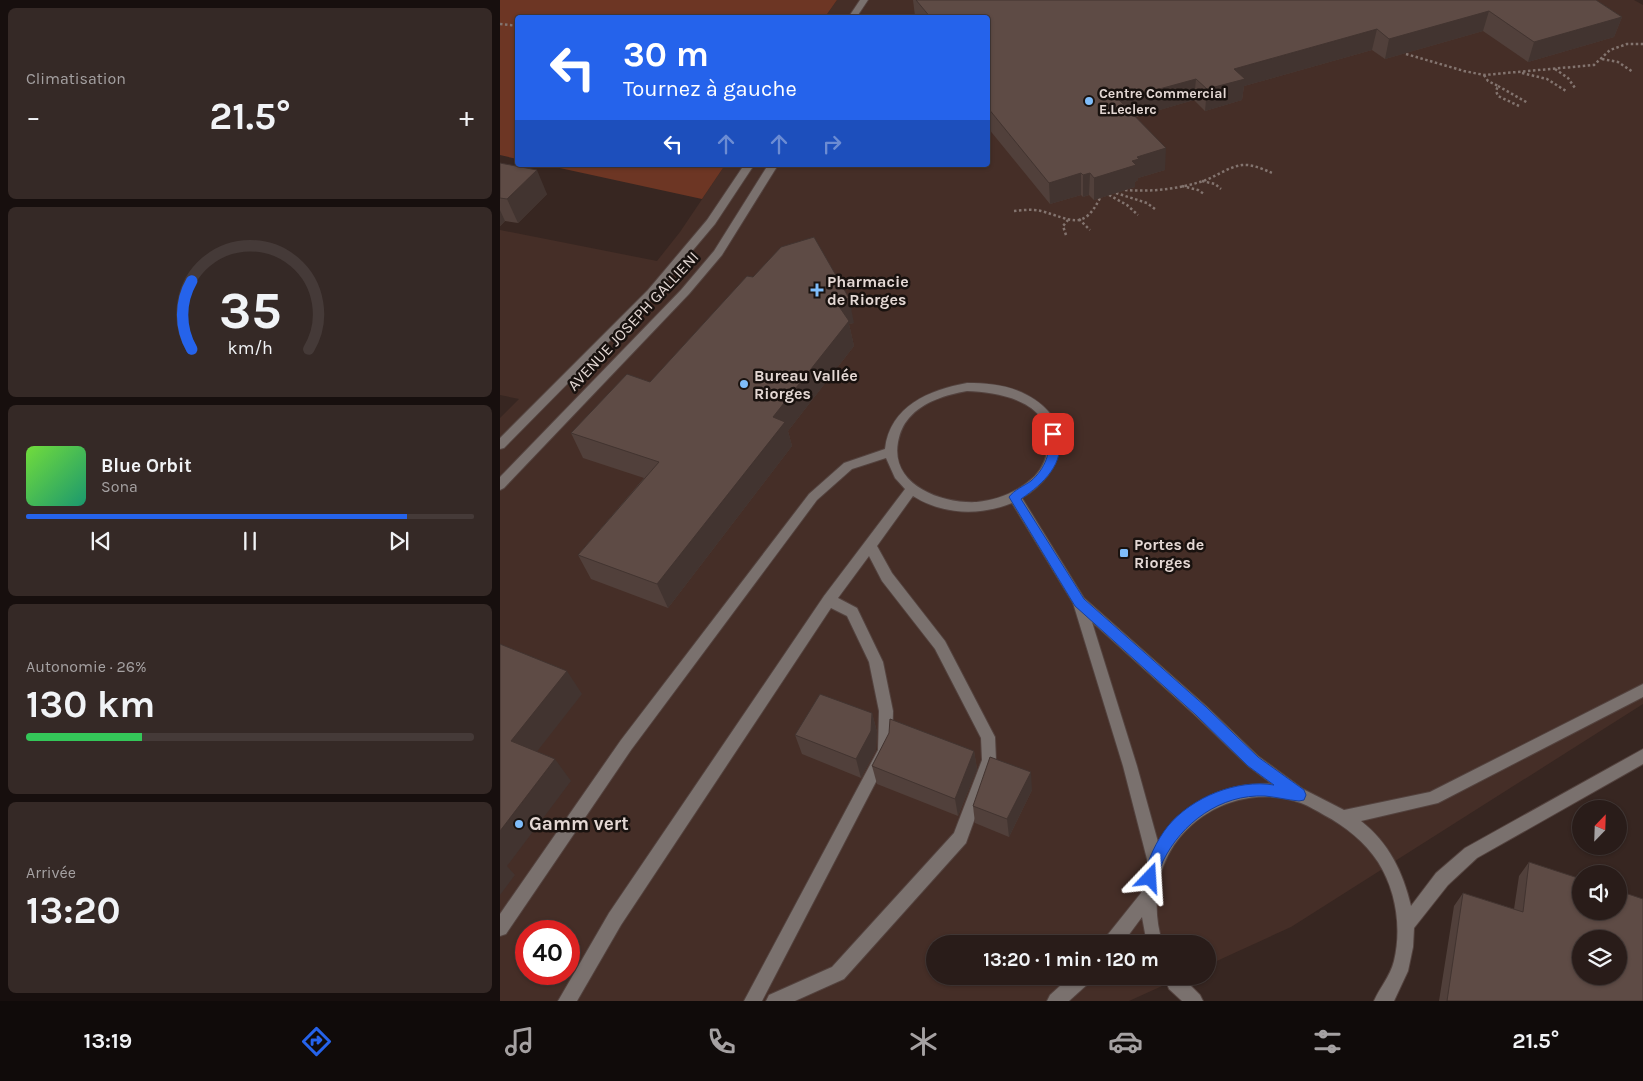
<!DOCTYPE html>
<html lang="fr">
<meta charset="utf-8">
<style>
:root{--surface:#291c19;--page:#352926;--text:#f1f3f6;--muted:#a5a1a2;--line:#453a38;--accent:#2563eb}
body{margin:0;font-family:Karla,sans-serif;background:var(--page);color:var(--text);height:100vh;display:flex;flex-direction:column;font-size:19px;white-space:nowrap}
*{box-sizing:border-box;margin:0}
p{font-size:16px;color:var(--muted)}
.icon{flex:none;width:28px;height:28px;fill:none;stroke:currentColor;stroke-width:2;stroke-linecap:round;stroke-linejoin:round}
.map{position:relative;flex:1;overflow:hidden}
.details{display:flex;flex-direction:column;gap:8px;padding:8px;background:#170f0e;width:500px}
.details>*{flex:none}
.guide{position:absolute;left:15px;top:15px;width:475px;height:152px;border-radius:5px;box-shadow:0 1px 4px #0004,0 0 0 1px var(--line);background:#2563eb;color:#fff;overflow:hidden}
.needle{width:32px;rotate:23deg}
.controls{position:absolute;left:1072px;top:800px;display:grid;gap:10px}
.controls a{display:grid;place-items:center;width:55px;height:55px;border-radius:50%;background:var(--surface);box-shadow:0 1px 4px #0004,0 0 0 1px var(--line);font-size:25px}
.speed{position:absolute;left:15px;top:920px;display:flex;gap:10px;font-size:25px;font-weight:700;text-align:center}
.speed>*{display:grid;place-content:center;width:65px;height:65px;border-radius:50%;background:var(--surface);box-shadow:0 1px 4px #0004,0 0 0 1px var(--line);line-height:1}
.speed .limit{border:8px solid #d22;background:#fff;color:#111}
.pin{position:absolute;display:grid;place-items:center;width:42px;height:42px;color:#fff;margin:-21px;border-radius:10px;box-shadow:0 2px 8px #0006}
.me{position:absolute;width:55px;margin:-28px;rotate:20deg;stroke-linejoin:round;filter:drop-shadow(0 0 4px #0008)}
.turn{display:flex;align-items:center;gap:18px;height:105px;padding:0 25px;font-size:22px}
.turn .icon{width:65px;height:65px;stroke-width:2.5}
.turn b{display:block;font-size:35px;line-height:42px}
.lanes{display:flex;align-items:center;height:48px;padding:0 25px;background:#0003;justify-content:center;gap:25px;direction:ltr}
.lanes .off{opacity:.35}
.big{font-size:38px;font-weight:700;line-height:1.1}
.details .tile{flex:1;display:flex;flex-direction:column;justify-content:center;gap:8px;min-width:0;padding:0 18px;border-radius:8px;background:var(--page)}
.details .dial{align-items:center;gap:0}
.dial svg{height:130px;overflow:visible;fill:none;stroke:var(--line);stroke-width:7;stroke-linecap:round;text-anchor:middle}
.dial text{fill:var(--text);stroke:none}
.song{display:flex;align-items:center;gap:15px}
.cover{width:60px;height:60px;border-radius:8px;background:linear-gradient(135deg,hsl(100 70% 55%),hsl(160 70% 35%))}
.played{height:5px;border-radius:2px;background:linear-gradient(90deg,var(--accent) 85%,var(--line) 85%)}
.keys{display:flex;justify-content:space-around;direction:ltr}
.heat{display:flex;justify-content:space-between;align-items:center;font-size:28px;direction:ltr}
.charge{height:8px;border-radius:4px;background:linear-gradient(90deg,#34c759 26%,var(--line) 0)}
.trip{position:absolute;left:426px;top:935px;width:290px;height:50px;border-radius:25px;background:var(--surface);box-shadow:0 1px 4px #0004,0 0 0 1px var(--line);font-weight:700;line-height:50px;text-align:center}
.tab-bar{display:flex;height:80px;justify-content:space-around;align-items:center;background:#100b0a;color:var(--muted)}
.tab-bar .icon{width:35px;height:35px}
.tab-bar .selected{color:var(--accent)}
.tab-bar b{font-size:22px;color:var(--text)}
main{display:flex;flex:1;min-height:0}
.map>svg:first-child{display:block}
.built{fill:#452e27;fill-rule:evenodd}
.green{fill:#6d3624}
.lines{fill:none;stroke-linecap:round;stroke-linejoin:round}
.minor-casing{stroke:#53423e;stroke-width:2}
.path{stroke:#83746f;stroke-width:2.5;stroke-dasharray:2.5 2.5;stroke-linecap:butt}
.minor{fill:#7a716e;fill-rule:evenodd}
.wall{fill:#51403b}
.shaded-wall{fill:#423430}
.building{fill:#5e4b45;stroke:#423430;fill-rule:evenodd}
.route{fill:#2563eb;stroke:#184099}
.poi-dot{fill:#7fbdfa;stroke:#19120f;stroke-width:2}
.labels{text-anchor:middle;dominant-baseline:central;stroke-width:5;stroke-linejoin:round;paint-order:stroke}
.far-poi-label{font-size:14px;font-weight:bold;fill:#e4d8d4;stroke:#19120f;text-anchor:start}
.poi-label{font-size:16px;font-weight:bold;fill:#e4d8d4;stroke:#19120f;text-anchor:start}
.street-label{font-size:16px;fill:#e4d8d4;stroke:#19120f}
.near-poi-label{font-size:19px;font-weight:bold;fill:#e4d8d4;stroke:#19120f;text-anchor:start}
</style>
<main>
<section class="details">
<div class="tile"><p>Climatisation</p>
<div class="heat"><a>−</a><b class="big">21.5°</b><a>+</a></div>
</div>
<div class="tile dial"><svg viewBox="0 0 100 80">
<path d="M14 69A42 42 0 1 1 86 69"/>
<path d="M14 69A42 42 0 0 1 14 27" stroke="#2563eb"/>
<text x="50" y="56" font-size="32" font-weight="700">35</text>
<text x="50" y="72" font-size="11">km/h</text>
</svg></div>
<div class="tile">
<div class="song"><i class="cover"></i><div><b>Blue Orbit</b><p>Sona</p></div></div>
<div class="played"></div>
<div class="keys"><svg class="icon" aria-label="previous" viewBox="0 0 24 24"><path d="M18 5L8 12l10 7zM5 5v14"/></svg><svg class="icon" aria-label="pause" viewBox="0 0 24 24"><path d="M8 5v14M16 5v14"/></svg><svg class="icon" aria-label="next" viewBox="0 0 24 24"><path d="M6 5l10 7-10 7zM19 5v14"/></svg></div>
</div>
<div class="tile"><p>Autonomie · 26%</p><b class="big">130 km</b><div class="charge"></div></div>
<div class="tile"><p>Arrivée</p><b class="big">13:20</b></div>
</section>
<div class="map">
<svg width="1143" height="1001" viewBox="0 0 1143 1001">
<rect width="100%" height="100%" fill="#372621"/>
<path class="built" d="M337,0H1134L1143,5V704L791,927L708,965V944H435V976H684L629,1001H0V418L19,399L0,395V230L157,261L180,232L225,165H488V18L325,17ZM26,931H69V974H26Z"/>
<g class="green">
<path d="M0,0H337L325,17L18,18L17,159L0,155Z"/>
<path d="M46,165H225L202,199Z"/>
</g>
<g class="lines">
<g class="minor-casing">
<g id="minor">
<path d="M360,0H368L356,18H348Z"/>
<path d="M244,165H254L215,224L156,294L4,448L0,449V438L148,290L207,220Z"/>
<path d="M268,165H278L222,255L189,294L4,488L0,490V477L181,290L214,251Z"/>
<path d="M467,383C488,383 509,385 527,395C578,422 565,473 522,498L584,598L706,706L758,756L803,789L844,810L930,792L1143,684V697L938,803L861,821C889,843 903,872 911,906L936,873L965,848L1143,749V764L977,858L948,885L914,928L913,947L908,971L894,1001H874C880,987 890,977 894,961C902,928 896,890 878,862C865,842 845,826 824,815C817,811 809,806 801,803C753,786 702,805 674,845C655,873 652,912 663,944H647L642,917L622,944H603L605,938L641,893L648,863L623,766L573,603L512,503C480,516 443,515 413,496L377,546L392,573L445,641L495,737L496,760L466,843L344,979L295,1001H266L269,995L332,967L454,833L482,760L481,738L435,649L382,581L369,556L338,598L357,608L383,662L393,711L392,751L262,1001H244L378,750L379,711L369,662L347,616L331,608L121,925L77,1001H58L109,913L324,596L405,489L395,478L386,458L352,469L317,500L131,750L6,934L0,936V914L121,740L309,494L344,463L385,449C390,406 429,390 467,383ZM467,391C500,392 552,402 548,445C547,458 543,467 535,476C519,491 499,500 477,502C442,504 390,485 398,442C400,432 403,425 409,418C424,401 446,395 467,391ZM592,622L696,716L748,766L772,784C723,782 686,802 658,842L637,766Z"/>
<path d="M571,976H592L590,982L569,1001H547L550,995Z"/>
<path d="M664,976H681L700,995L703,1001H682L669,989Z"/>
</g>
</g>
<g class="path">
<path d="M0,24L18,26"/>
<path d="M906,54L964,71L984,75L1094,65L1110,50L1127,44H1143"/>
<path d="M1102,59L1118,62L1133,72"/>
<path d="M1055,69L1068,78L1075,88"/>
<path d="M1022,73L1047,79L1066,91"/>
<path d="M984,75L988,81L998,86L996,91L998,96L1019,106"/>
<path d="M998,86L1028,103"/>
<path d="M702,181L715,184L721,189"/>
<path d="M682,186L698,190L704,194"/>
<path d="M625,190C652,192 680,189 706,180C718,175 729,167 742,165C752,164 763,169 772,173"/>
<path d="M616,193L647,203L655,209"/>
<path d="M609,195L627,205L638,215"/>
<path d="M514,211C523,210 533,209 541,211C571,219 583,232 600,198"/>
<path d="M579,219L590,230"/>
<path d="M566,235L563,226L568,220"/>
</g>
<use href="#minor" class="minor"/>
</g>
<g class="wall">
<path d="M413,0H1096L1122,17L1114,37L1028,62L983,31L885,59L872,50L744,86L742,100L705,111L694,100L635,117L665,170L638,178V180L635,182V187L594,200L589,195L583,197L581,195L550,204L488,128V18H416L415,16Z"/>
<path d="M0,163L47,194L18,223L5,221L0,226Z"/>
<path d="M253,277L354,323L349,324L354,346L288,431L292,446L168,608L91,579L78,555L144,478L83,458L71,433L150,382Z"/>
<path d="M372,713L377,732L376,750L361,778L302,754L295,735Z"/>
<path d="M474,751L477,769L458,816L377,784L372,766Z"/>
<path d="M532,790L509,837L475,823L473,806Z"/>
<path d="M1029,862L1143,1001H939L954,906L963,893L1014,909L1019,876Z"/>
</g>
<g class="shaded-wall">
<path d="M989,11L983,31L885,59L889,39Z"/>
<path d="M1122,17L1114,37L1028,62L1034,42Z"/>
<path d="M877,29L872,50L744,86L742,100L705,111L707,89L734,69Z"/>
<path d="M696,79L694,100L618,122L619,100Z"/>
<path d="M666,148L665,170L638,178V180L635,182V187L594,200V178L632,161L637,157Z"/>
<path d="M37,170L47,194L18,223L7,199Z"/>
<path d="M581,173V195L550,204L549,183Z"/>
<path d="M590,173L589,195L583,197V175Z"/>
<path d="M0,210L5,221L0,226Z"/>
<path d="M349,298L354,323L349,324L354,346L288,431L292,446L168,608L157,584L273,417L336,302Z"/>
<path d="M67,671L82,694L28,763L11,741Z"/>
<path d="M372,713L377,732L376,750L361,778L356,759Z"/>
<path d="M474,751L477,769L458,816L455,799Z"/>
<path d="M55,759L71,781L7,866L15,875L0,895V831Z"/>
<path d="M531,772L532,790L509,837L507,819Z"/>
</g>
<g class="building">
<path d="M416,0H1096L1122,17L1034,42L989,11L889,39L877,29L734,69L745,79L707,89L696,79L619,100L666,148L637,157L639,159L632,161L636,165L594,178L590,173L583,175L581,173L549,183L488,108V87L490,86L488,83V18H431Z"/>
<path d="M0,163L37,170L7,199L0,198Z"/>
<path d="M314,237L349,298L336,302L349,321L273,417L285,422L157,584L78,555L159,462L71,433L127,374L150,382L247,276L253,277L281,247Z"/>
<path d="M0,644L67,671L11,741L55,759L0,831Z"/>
<path d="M320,694L372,713L371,731L356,759L295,735Z"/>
<path d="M390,719L474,751L455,799L372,766L389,733Z"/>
<path d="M490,757L531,772L507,819L473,806Z"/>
<path d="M1029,862L1081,879V911H1119V891L1143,899V1001H947L963,893L1023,912ZM1081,939H1119V976H1081Z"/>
</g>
<path class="route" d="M553,430L559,434C565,464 544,483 521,499L584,599L706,707L758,757L804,790L806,795L804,800L799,801C788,800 776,797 765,796C720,794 682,823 663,861C660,868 659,876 656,883L650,885L645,883L643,878C648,860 656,841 668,826C692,797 737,779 774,785L748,766L696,715L575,606L509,497C514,490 524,486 531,481C545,469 552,451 548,434Z"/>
<g class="poi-dot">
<circle cx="589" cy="101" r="5"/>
<path d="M314.5 282.5h5v5h5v5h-5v5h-5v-5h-5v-5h5z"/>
<circle cx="244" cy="384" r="5"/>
<rect x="619" y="548" width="10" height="10" rx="2.5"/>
<circle cx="19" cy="824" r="5"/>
</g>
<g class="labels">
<g class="far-poi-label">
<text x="599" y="93">Centre Commercial<tspan x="599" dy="16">E.Leclerc</tspan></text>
</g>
<g class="poi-label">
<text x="327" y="281">Pharmacie<tspan x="327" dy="18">de Riorges</tspan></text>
<text x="254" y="375">Bureau Vallée<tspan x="254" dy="18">Riorges</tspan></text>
<text x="634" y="544">Portes de<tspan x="634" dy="18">Riorges</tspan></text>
</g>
<g class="street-label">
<text transform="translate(133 321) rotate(-47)">AVENUE JOSEPH GALLIENI</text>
</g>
<g class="near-poi-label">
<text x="29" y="824">Gamm vert</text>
</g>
</g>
</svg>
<div class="controls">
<a><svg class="needle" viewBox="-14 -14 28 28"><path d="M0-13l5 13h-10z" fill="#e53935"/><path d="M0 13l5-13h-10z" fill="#a5a1a2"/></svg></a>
<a><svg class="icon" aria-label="sound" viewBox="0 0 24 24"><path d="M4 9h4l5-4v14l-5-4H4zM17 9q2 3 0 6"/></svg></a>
<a><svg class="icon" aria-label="layers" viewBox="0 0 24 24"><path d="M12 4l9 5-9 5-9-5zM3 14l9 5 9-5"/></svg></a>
</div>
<div class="speed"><div class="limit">40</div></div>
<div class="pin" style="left:553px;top:434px;background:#d93025"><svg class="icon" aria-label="arrive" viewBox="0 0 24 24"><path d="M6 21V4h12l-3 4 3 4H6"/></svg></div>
<svg class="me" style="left:650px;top:878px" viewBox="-20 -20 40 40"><path d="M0-17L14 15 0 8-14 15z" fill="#2563eb" stroke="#fff" stroke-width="4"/></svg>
<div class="trip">13:20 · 1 min · 120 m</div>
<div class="guide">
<div class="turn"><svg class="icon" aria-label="left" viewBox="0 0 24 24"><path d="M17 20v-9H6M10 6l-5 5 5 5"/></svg><div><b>30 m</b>Tournez à gauche</div></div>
<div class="lanes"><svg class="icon" aria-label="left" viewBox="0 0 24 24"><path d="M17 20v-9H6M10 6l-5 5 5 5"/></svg><svg class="icon off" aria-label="ahead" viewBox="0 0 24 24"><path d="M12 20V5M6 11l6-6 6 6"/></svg><svg class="icon off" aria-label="ahead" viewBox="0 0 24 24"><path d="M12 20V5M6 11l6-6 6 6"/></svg><svg class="icon off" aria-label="right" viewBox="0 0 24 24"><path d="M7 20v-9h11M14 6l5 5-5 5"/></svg></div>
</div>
</div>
</main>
<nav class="tab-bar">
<b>13:19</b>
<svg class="icon selected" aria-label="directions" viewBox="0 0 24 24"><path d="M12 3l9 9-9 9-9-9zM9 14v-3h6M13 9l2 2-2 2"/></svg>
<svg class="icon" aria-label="music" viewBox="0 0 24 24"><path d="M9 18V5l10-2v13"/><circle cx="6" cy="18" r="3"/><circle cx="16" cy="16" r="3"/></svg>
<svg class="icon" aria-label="phone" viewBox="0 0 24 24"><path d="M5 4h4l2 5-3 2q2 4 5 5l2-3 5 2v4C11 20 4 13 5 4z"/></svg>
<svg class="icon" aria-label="climate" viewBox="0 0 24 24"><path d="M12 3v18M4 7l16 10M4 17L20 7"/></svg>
<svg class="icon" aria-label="car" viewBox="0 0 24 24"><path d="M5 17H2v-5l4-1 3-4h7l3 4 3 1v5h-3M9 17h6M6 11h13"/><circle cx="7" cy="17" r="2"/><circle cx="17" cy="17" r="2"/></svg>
<svg class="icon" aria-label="filters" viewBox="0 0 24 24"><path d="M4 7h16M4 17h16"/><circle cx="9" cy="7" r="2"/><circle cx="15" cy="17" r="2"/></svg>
<b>21.5°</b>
</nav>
